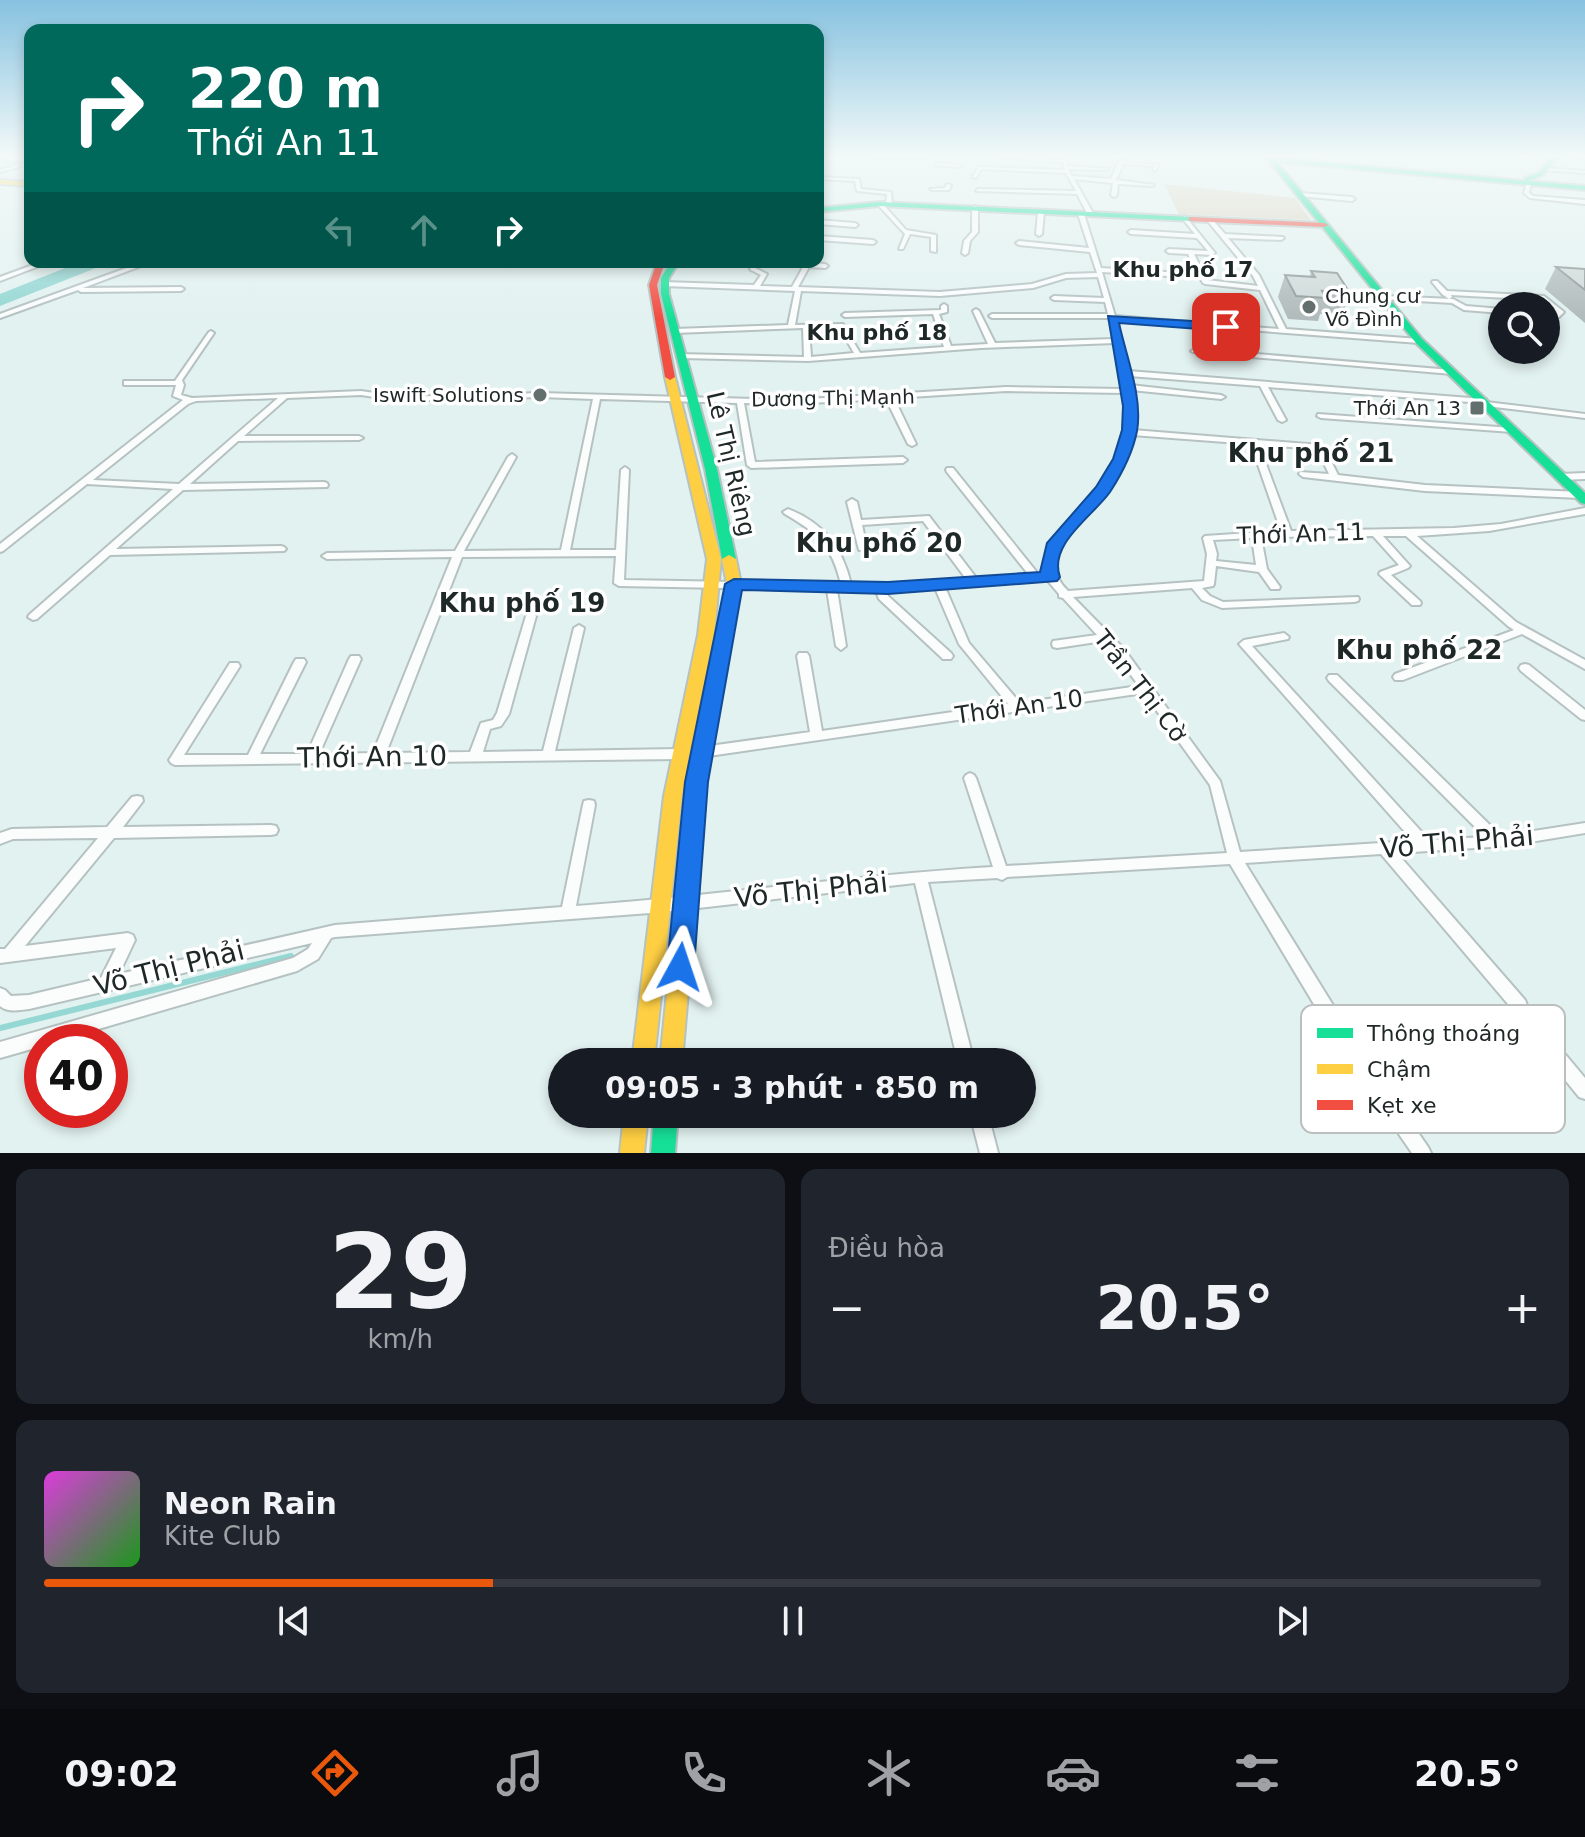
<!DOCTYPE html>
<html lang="vi">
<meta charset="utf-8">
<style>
:root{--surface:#171b24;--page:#20242c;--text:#f1f3f6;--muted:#9ea1a6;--line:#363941;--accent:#ea580c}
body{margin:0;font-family:"DejaVu Sans",sans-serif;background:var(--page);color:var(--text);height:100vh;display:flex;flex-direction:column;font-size:30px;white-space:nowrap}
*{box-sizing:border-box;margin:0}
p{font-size:26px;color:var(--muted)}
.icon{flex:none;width:44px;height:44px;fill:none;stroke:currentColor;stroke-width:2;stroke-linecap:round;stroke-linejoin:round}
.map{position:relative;height:1153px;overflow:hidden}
.sheet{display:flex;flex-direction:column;gap:16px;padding:16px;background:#0d0f14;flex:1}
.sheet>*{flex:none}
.top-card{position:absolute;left:24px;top:24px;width:800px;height:244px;border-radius:16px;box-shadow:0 4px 12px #0003;background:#00695c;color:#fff;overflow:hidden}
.buttons{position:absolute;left:1488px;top:292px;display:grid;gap:16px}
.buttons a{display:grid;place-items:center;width:72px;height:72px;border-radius:50%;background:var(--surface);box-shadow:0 4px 12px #0003;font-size:40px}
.speed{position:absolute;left:24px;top:1024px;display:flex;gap:16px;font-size:40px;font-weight:700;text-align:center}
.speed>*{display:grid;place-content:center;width:104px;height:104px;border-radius:50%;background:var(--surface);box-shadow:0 4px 12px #0003;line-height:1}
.speed .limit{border:12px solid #d22;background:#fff;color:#111}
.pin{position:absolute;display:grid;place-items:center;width:68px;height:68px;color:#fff;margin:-34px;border-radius:16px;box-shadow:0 4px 12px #0006}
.me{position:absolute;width:88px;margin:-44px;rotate:5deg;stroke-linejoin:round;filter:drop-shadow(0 0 6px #0008)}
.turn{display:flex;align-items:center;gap:28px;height:168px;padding:0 32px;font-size:36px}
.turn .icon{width:104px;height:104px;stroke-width:2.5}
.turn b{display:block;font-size:56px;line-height:68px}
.lanes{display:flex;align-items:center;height:76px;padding:0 32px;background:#0003;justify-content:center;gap:40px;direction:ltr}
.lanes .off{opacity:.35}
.big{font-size:60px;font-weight:600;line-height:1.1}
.sheet .tile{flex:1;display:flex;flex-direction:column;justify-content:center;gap:12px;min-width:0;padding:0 28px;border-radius:16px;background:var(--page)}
.sheet .dial{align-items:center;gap:0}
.dial b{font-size:104px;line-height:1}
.song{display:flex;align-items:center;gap:24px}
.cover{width:96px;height:96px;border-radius:12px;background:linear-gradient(135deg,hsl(300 70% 55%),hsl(120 70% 35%))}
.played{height:8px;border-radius:4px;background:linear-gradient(90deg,var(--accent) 30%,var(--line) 30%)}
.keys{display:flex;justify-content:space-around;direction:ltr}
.heat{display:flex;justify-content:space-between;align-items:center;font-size:44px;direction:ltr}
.sheet .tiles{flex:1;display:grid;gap:16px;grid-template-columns:1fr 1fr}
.tile:last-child{grid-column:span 2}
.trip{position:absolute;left:548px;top:1048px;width:488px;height:80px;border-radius:40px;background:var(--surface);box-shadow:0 4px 12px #0003;font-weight:600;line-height:80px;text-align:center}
.menu{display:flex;height:128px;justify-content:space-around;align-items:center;background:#090b0e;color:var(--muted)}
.menu .icon{width:56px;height:56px}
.menu .selected{color:var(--accent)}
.menu b{font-size:36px;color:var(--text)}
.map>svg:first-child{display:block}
.green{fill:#dcd4c1}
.water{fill:#94d7d3}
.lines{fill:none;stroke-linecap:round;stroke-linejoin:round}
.stream-far1{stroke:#94d7d3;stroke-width:2}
.stream{stroke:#94d7d3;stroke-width:6}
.street-casing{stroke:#b5c2c1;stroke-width:4}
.fast-casing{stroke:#b5c2c1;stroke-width:4}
.slow-casing{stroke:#b5c2c1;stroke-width:4}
.jam-casing{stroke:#b5c2c1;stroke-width:4}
.street{fill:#fbfdfd;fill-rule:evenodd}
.fast{fill:#16e098;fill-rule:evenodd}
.slow{fill:#ffcf43;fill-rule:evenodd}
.jam{fill:#f24e42;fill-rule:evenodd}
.wall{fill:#b1bbbb}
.building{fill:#cedad9;stroke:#909998;stroke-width:2}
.route{fill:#1a73e8;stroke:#114b97;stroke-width:2}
.poi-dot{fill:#636f6d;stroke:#fff;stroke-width:3}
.labels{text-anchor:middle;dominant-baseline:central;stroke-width:7;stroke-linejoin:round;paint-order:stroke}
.far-poi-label{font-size:20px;fill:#1e2827;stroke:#fff;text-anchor:end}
.far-street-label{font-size:20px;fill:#1e2827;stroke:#fff}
.far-neighbourhood-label{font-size:22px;font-weight:bold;fill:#1e2827;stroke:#fff}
.street-label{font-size:24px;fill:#1e2827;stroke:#fff}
.neighbourhood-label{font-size:26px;font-weight:bold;fill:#1e2827;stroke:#fff}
.near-street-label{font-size:28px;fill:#1e2827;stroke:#fff}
.key{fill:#fff;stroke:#bcbebe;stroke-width:2}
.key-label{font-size:22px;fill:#1e2827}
</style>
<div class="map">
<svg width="1585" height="1153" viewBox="0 0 1585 1153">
<rect width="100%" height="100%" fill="#e2f2f0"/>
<path class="green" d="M1164,184L1295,198L1311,220L1179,214Z"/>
<path class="water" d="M80,262H111L0,306V294Z"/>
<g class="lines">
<path class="stream-far1" d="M0,162L30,163"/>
<path class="stream" d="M0,1028L291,956"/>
<g class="street-casing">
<g id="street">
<path d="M0,157L25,159L30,157V159L26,161L0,158Z"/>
<path d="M874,157H929L927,158H876Z"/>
<path d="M1004,157L1063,160V157H1067V166L1109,169L1107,170L1068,169L1072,176L1111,179L1119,161L1159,165L1155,171L1153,170L1154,166L1123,164L1116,180L1154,185L1152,186L1118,184L1117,195L1114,197L1111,195L1113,183L1074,179L1093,213L1090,215L1087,213L1077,194L976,191L978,189L1076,191L1066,173L981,169L976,178L972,177L979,167L1065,170L1063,162L1006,158Z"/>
<path d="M1571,157H1585V159Z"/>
<path d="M937,163L959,165L961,166L959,167L935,165Z"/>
<path d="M17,165L19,167L0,172V170Z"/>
<path d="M1543,168L1585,171V173L1545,170Z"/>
<path d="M818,177L859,179L861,189L891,192L892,204L889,206L886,204L887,194L857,191L855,181L818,179Z"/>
<path d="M1527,182L1531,183L1529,193L1533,196L1585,200V204L1530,198L1524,193Z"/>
<path d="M947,184L951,185L949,190H932L930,189L945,188Z"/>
<path d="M1301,193L1352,197L1355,199L1352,201L1299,196Z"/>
<path d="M878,203H882L906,230L936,235V252L931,251V237L910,234L903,249H899L905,234L878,205Z"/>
<path d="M975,206L978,208V232L970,241L968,253L965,255L962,253L964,241L972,232V208Z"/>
<path d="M1041,210L1044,212L1042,234L1039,236L1036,234L1038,212Z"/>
<path d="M1081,212L1084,214L1101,268L1198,274L1188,254L1169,253L1166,251L1169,249L1208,251L1197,238L1131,234L1128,232L1131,230L1195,234L1182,218L1185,216L1215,253L1212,255L1194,254L1207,280L1258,286L1253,276L1206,219L1211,218L1225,234L1283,237L1284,238L1281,240L1228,238L1259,275L1286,329L1419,339L1422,341L1419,343L1116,320L1128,371L1483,399H1486V402L1585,414V418L1486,406H1483V403L1268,387L1286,420L1282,422L1278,420L1260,386L1129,376L1130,385L1221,395L1225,397L1221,399L1131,390L1134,416L1133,430L1320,445L1324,447L1338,475L1425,485L1580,492L1584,495L1580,498L1425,491L1303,477L1299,474L1300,472L1329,474L1317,449L1132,435C1125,459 1114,483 1098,503C1077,531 1032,555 1068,591L1204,581L1207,554L1203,538L1205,536L1281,531L1255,456L1259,453L1263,456L1291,531L1454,528L1501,524L1585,508V514L1489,531L1417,536L1516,622L1585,660V669L1522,634L1403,680H1395L1393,677L1395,674L1514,630L1508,626L1406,536H1383L1410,566L1408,568L1391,575L1420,601L1421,603L1420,605H1412L1379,574L1380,572L1399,565L1373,536L1261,537L1267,569L1280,587L1279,589H1271L1259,572L1216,566L1214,584L1213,586L1202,588L1210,596L1223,602L1358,597L1359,599L1358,601L1354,602L1222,608L1202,600L1192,588L1073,597L1124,649L1220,781L1240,852L1413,841L1239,644L1244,640L1284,633L1289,637L1288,639L1252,646L1429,840L1485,837L1329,681L1327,678L1329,675H1337L1501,836L1585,823V833L1506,846L1397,853L1525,1000L1527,1005L1525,1010L1519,1012L1513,1010L1381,854L1245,863L1357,1044L1428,1147L1431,1153H1412L1345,1056L1230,864L1007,877L1002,880L997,878L928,882L974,1062H958L915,883L663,912L335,937L331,938L318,959L297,971L54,1042H42V1046L0,1058V1042L293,958L308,949L312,943L29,1009C19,1010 8,1013 0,1006V988L5,990L11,996L29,995L101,978L116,948L0,963V949H5L98,838L13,839L0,844V833L12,829L107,827L132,797L137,796L142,797L143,801L123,827L271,825L276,826L278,830L276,834L271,835L114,838L25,946L128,933L133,935L135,940L119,974L335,925L562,907L583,805L584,801L589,800L594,801L595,805L576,906C715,896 853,875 993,867L964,778L966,775L970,773L974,775L976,778L1006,866L1227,853L1210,785L1144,693L702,757L698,755L696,752L698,749L702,747L810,732L797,656L799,653H807L809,656L822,731L1008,704L959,644L935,588L886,591L888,596L951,653L953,656L951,659H943L879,599L876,591L837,590L846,646L841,650L836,646L827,590L619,586L614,583L616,556L462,557L386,753L470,752L481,723L493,720L497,713L526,616L531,613L536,616L509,714L501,726L490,729L483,752L543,751L574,628L579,625L584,628L555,751L680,749L684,751L686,754L684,757L680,759L175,765L171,763L169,760L171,757L230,663H238L240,666L184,755H248L294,662L296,659H304L306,662L260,754H307L349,659L351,656H359L361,659L319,754L373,753L452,557L327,559L322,556L327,553L455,551L508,457L512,454L516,457L464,551L561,550L593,399L540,397L401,401L361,395L287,398L244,436H359L363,438L359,440L238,441L190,484L324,482L327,483L328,485L327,487L183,490L116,549L281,546L284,547L286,549L284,551L110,555L37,619L33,620L28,617L29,615L173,489L87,484L3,551L0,552V544L183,400L173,396L176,385H124V381H175L209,332L211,331L214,333L182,380L184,385L181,395L192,398L361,391L401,397L540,393L791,400L1006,387L1123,389L1115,343L981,348L808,361L682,358H679V354L804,357L803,328L675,333L672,331L675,329L788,325L795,291L664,286L661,284L664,282L754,285L761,275L751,270L750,269L753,267L767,274L760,286L792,287L802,269L800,262L825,264L828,266L825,268L807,267L808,269L798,287L940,292L1032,284L1066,274L1097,273L1090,252L1019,245L1016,243L1019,241L1089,248L1078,214ZM1102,272L1200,278L1203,283L1205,284L1260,290L1279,329L1115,316ZM1098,277L1104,298L1054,296L1051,298L1054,300L1105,302L1108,314H992L989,316L992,318H1109L1114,339L995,343L979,311L976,309L973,311L988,344L951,346L939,314L947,312V306L944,304L941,306V310L845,313L842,315L845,317L933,314L944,347L860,353L843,324L795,325L801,291L940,296L1033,288L1066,278ZM839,327L854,353L811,357L809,328ZM1006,391L1124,393C1127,435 1118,465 1093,498C1075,521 1039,541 1046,574L1039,575L953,468H947L946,470L947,472L1029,575L977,579L929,516L861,520L857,502L852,499L847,502L859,550H865L867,548L862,525L923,521L967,580L888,585L851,584C842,547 824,523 788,509L783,512L785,514C818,533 832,546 841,584L624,580L629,470L625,467L621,470L616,550H570L600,399L737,403L747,465L751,468L903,463L907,460L903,457L755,462L744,403L791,404L886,399L908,444L912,446L916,444L894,398ZM278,398L179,484L93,480L188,404L196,401ZM1252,538L1256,565L1216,561L1217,554L1213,540ZM1047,580L1059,594V597L1063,598L1097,635L1053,641L1052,644L1053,647L1057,648L1103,641L1116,655L1139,686L1020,703L969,643L945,587Z"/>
<path d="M818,220L855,223L858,225L855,227L818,224Z"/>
<path d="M818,236L873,240L876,242L873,244L818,240Z"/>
<path d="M41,262H50L0,281V277Z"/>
<path d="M143,262H152L83,288L181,287L184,289L181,291L81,292L78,290L0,318V314Z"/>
<path d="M751,262H793L790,264H754Z"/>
<path d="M1433,281H1437L1447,291L1544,296L1564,312L1559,317H1546V313L1555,314L1557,312L1542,300L1451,295L1452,297L1449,299L1442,294L1432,282Z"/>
<path d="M1384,296L1453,299L1466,306L1502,309V313L1464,310L1452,303L1382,299L1381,298Z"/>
<path d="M1195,349L1452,370L1456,372L1452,374L1193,352L1191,351Z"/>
<path d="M1318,414L1512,428L1516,430L1512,432L1321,418L1317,416Z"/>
<path d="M1585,473V479L1560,480L1556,477L1560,474Z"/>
<path d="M1525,664L1529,665L1585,710V720L1581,719L1521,671L1519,668L1521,665Z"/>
<path d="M1543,1032L1549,1035L1585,1078V1099L1579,1097L1540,1049L1510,1057L1504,1055L1502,1049L1504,1043Z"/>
<path d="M970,1114H988L998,1153H980Z"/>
</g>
</g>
<g class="fast-casing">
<g id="fast">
<path d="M1266,157L1526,181L1525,178L1539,173L1552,157H1558L1543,175L1528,181L1585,186V190L1277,162L1422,339L1585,493V504L1581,503L1416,343Z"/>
<path d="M880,202L1192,217L1196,219L1192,221L880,206L818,212V208Z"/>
<path d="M671,262H679L669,278V294L717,469L736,559L729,563L722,559L705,469L661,294V278Z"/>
<path d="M654,1114H678L675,1153H651Z"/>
</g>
</g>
<g class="slow-casing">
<g id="slow">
<path d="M0,180L30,182V186L0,184Z"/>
<path d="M670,374L675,377L721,559L714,635L682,796L654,1062H632L664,796L698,635L707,559L665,377Z"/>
<path d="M729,555L736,559L741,584L706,782L682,1062H660L688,782L727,584L722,559Z"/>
<path d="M624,1114H648L644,1153H620Z"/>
</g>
</g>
<g class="jam-casing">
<g id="jam">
<path d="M1192,217L1324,223L1328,225L1324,227L1189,221V217Z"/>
<path d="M657,262H665L657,285L675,377L670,380L665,377L649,285Z"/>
</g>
</g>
<use href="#street" class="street"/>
<use href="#fast" class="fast"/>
<use href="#slow" class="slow"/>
<use href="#jam" class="jam"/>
</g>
<g class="wall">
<path d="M1556,267L1585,269V323L1545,289Z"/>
<path d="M1311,271L1350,293L1342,316L1320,314L1318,321L1288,319L1278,297L1285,275L1310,276Z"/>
</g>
<g class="building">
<path d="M1556,267L1585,269V290Z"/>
<path d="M1311,271L1337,273L1350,293L1322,291L1326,298L1296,296L1285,275L1315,277Z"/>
</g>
<linearGradient id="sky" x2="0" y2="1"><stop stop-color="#86c2e0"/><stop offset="0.49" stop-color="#f2f9f8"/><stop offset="1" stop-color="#f2f9f8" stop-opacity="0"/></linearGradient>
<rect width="1585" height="318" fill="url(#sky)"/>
<path class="route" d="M1108,316L1226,323L1233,327L1226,331L1119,323C1126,356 1143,397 1137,431C1133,452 1121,475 1110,492C1093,516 1048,544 1060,577L1057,581L888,594L742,590L708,782L694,967L690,976L680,980L671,976L667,967L685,782L725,584L734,579L888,582L1040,572L1047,543L1096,487L1113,459L1122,430L1123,406Z"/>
<g class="poi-dot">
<circle cx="1309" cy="307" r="8"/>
<circle cx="540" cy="395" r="8"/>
<rect x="1469" y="400" width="16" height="16" rx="4"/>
</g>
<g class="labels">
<g class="far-poi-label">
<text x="1325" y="296" text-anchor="start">Chung cư<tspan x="1325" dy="23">Võ Đình</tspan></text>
<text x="524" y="395">Iswift Solutions</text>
<text x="1461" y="408">Thới An 13</text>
</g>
<g class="far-street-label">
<text transform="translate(833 398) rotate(-1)">Dương Thị Mạnh</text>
</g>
<g class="far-neighbourhood-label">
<text x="1183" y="269">Khu phố 17</text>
<text x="877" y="332">Khu phố 18</text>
</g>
<g class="street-label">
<text transform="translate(731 464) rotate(77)">Lê Thị Riêng</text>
<text transform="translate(1301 534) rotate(-2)">Thới An 11</text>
<text transform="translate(1140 686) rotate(52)">Trần Thị Cờ</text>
<text transform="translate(1019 707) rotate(-8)">Thới An 10</text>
</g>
<g class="neighbourhood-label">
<text x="1311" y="453">Khu phố 21</text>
<text x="879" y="543">Khu phố 20</text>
<text x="522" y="603">Khu phố 19</text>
<text x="1419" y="650">Khu phố 22</text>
</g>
<g class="near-street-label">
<text transform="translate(372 757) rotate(-1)">Thới An 10</text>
<text transform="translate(1457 842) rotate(-5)">Võ Thị Phải</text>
<text transform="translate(811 890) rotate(-6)">Võ Thị Phải</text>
<text transform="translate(169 968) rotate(-14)">Võ Thị Phải</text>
</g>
</g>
<rect x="1301" y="1005" width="264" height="128" rx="12" class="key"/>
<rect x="1317" y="1028" width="36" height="10" fill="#16e098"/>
<rect x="1317" y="1064" width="36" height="10" fill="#ffcf43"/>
<rect x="1317" y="1100" width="36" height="10" fill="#f24e42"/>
<g class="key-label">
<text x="1367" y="1041">Thông thoáng</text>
<text x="1367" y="1077">Chậm</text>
<text x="1367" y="1113">Kẹt xe</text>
</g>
</svg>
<div class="buttons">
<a><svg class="icon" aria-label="search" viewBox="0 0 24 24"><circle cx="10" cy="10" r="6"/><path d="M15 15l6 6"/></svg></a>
</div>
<div class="speed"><div class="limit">40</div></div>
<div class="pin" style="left:1226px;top:327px;background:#d93025"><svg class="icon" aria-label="arrive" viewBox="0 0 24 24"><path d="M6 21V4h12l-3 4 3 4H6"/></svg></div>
<svg class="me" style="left:680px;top:967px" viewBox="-20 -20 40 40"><path d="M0-17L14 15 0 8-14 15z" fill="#1a73e8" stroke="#fff" stroke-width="4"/></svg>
<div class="trip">09:05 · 3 phút · 850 m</div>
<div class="top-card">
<div class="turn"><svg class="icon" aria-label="right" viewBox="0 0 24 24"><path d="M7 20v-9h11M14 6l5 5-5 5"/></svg><div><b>220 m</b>Thới An 11</div></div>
<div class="lanes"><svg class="icon off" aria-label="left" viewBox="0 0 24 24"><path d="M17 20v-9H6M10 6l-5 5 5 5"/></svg><svg class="icon off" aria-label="ahead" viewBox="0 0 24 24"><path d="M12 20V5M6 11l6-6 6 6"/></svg><svg class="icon" aria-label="right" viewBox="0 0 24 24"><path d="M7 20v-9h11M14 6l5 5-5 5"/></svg></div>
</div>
</div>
<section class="sheet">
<div class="tiles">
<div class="tile dial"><b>29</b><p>km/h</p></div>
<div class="tile"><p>Điều hòa</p>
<div class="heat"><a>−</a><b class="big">20.5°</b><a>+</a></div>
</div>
<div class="tile">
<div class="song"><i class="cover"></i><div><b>Neon Rain</b><p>Kite Club</p></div></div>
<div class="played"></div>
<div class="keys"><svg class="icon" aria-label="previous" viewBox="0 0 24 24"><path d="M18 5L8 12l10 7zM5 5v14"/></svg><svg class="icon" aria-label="pause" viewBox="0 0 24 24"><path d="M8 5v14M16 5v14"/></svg><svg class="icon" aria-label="next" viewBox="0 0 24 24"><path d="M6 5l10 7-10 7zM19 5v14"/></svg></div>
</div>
</div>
</section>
<nav class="menu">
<b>09:02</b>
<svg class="icon selected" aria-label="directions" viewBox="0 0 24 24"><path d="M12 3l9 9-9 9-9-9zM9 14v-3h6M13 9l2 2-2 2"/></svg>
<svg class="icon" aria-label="music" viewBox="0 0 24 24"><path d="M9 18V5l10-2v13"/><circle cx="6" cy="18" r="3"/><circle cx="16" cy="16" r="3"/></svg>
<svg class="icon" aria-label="phone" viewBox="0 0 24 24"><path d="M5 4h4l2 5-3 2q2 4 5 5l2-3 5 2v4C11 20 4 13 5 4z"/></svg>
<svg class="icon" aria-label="climate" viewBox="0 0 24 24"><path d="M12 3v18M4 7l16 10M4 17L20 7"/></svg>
<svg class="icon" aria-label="car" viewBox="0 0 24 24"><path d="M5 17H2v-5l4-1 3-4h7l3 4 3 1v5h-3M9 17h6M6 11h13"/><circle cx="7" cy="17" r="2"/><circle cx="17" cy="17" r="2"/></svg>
<svg class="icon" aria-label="filters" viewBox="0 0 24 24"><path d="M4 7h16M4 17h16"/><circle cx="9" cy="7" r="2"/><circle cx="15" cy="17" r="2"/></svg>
<b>20.5°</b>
</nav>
